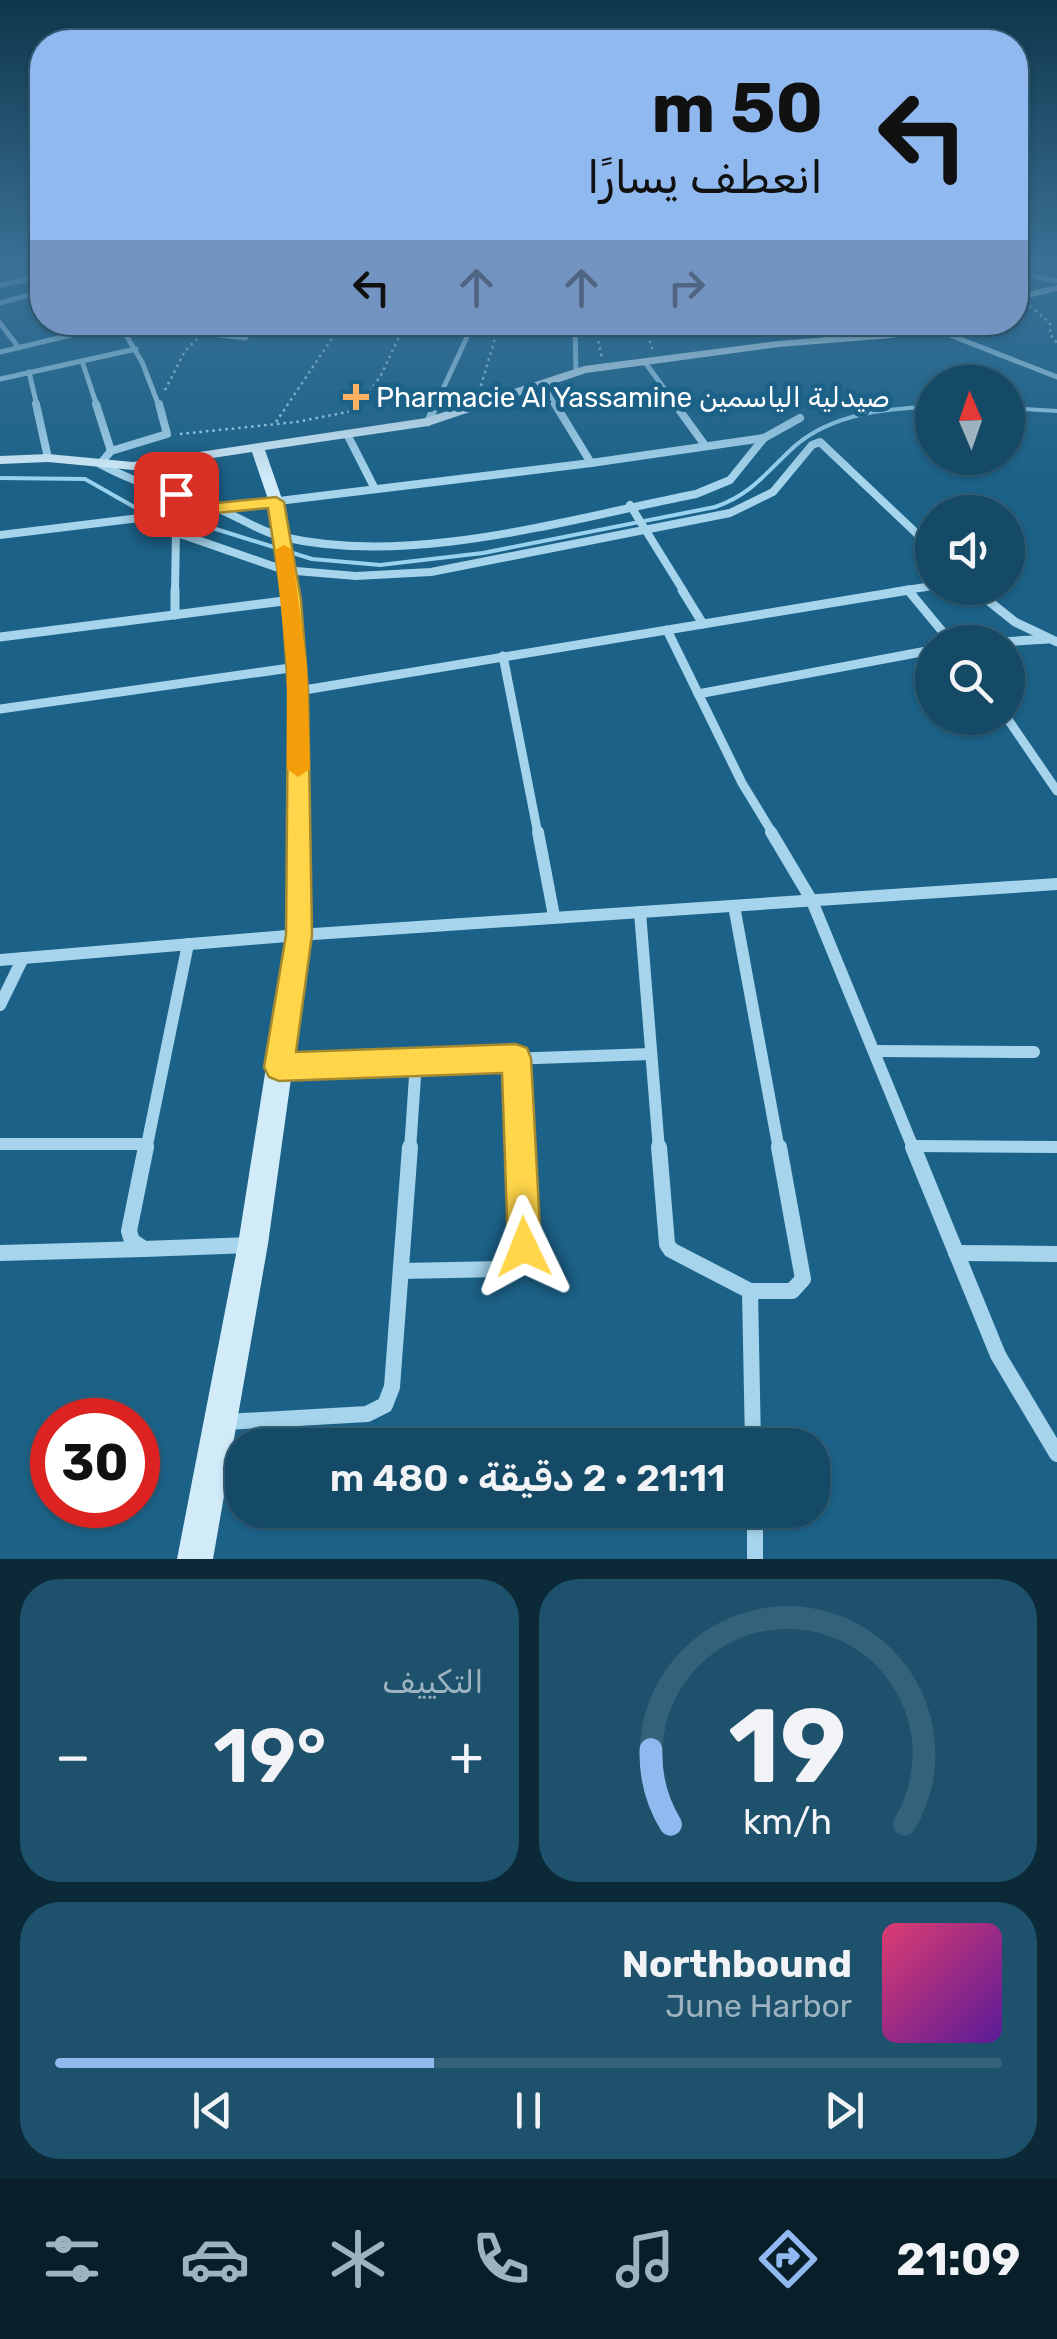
<!DOCTYPE html>
<html lang="ar">
<meta charset="utf-8">
<style>
:root{--surface:#154a66;--page:#1e516c;--text:#f1f3f6;--muted:#9db3bf;--line:#34627a;--accent:#90b9f0}
body{margin:0;font-family:Rubik,"Noto Sans Arabic",sans-serif;background:var(--page);color:var(--text);direction:rtl;height:100vh;display:flex;flex-direction:column;font-size:38px;white-space:nowrap}
*{box-sizing:border-box;margin:0}
p{font-size:32px;color:var(--muted)}
.icon{flex:none;width:55px;height:55px;fill:none;stroke:currentColor;stroke-width:2;stroke-linecap:round;stroke-linejoin:round}
.map{position:relative;height:1559px;overflow:hidden;direction:ltr}
.details{display:flex;flex-direction:column;gap:20px;padding:20px;background:#0c2938;flex:1}
.details>*{flex:none}
.guide{position:absolute;left:30px;top:30px;width:998px;height:305px;border-radius:40px;box-shadow:0 2px 8px #0004,0 0 0 2px var(--line);direction:rtl;background:#90b9f0;color:#111;overflow:hidden}
.needle{width:65px;rotate:358deg}
.tools{position:absolute;left:915px;top:365px;display:grid;gap:20px}
.tools a{display:grid;place-items:center;width:110px;height:110px;border-radius:50%;background:var(--surface);box-shadow:0 2px 8px #0004,0 0 0 2px var(--line);font-size:50px}
.speed{position:absolute;left:30px;top:1398px;display:flex;gap:20px;font-size:50px;font-weight:700;text-align:center}
.speed>*{display:grid;place-content:center;width:130px;height:130px;border-radius:50%;background:var(--surface);box-shadow:0 2px 8px #0004,0 0 0 2px var(--line);line-height:1}
.speed .limit{border:15px solid #d22;background:#fff;color:#111}
.pin{position:absolute;display:grid;place-items:center;width:85px;height:85px;color:#fff;margin:-42px;border-radius:20px;box-shadow:0 5px 15px #0006}
.me{position:absolute;width:110px;margin:-55px;rotate:358deg;stroke-linejoin:round;filter:drop-shadow(0 0 8px #0008)}
.turn{display:flex;align-items:center;gap:35px;height:210px;padding:0 40px;font-size:45px}
.turn .icon{width:130px;height:130px;stroke-width:2.5}
.turn b{display:block;font-size:70px;line-height:85px}
.lanes{display:flex;align-items:center;height:95px;padding:0 40px;background:#0003;justify-content:center;gap:50px;direction:ltr}
.lanes .off{opacity:.35}
.big{font-size:75px;font-weight:600;line-height:1.1}
.details .card{flex:1;display:flex;flex-direction:column;justify-content:center;gap:15px;min-width:0;padding:0 35px;border-radius:40px;background:var(--page)}
.details .dial{align-items:center;gap:0}
.dial svg{height:260px;overflow:visible;fill:none;stroke:var(--line);stroke-width:7;stroke-linecap:round;text-anchor:middle}
.dial text{fill:var(--text);stroke:none}
.song{display:flex;align-items:center;gap:30px}
.cover{width:120px;height:120px;border-radius:15px;background:linear-gradient(135deg,hsl(340 70% 55%),hsl(270 70% 35%))}
.played{height:10px;border-radius:5px;background:linear-gradient(90deg,var(--accent) 40%,var(--line) 40%)}
.keys{display:flex;justify-content:space-around;direction:ltr}
.heat{display:flex;justify-content:space-between;align-items:center;font-size:55px;direction:ltr}
.details .tiles{flex:1;display:grid;gap:20px;grid-template-columns:1fr 1fr}
.card:last-child{grid-column:span 2}
.trip{position:absolute;left:225px;top:1428px;width:605px;height:100px;border-radius:40px;background:var(--surface);box-shadow:0 2px 8px #0004,0 0 0 2px var(--line);font-weight:600;line-height:100px;text-align:center;direction:rtl}
.menu{display:flex;height:160px;justify-content:space-around;align-items:center;background:#081e29;color:var(--muted)}
.menu .icon{width:70px;height:70px}
.menu .selected{color:var(--accent)}
.menu b{font-size:45px;color:var(--text)}
.map>svg:first-child{display:block}
.lines{fill:none;stroke-linecap:round;stroke-linejoin:round}
.stream{stroke:#98d2ee;stroke-width:4}
.path{stroke:#a5d4ec;stroke-width:2.5;stroke-dasharray:2.5 4;stroke-linecap:butt}
.street-far4{stroke:#a5d4ec;stroke-width:5}
.street-far3{stroke:#a5d4ec;stroke-width:8}
.street-far2{stroke:#a5d4ec;stroke-width:9}
.street-far1{stroke:#a5d4ec;stroke-width:12}
.street{stroke:#a5d4ec;stroke-width:16}
.secondary{fill:#d1ebf9;fill-rule:evenodd}
.route{fill:#ffd54a;stroke:#a68a30;stroke-width:2.5}
.slow{fill:#f59e0b}
.poi-dot{fill:#fdaf62;stroke:#1c6288;stroke-width:4}
.labels{text-anchor:middle;dominant-baseline:central;stroke-width:10;stroke-linejoin:round;paint-order:stroke}
.far-poi-label{font-size:28px;fill:#fff;stroke:#1c6288;text-anchor:start}
</style>
<div class="map">
<svg width="1057" height="1559" viewBox="0 0 1057 1559">
<rect width="100%" height="100%" fill="#1c6288"/>
<g class="lines">
<g class="stream">
<path d="M1008,408L1057,411"/>
<path d="M0,478L85,479L136,508L158,513"/>
<path d="M174,516L312,559L380,565L483,553L715,507C753,494 768,470 796,445C833,414 886,408 932,407"/>
</g>
<g class="path">
<path d="M1030,306L1050,323V334L1057,343"/>
<path d="M594,322L602,358"/>
<path d="M644,322L653,351"/>
<path d="M165,390L185,351L197,339"/>
<path d="M479,392L500,322"/>
<path d="M276,422L343,322"/>
<path d="M180,434L296,422L358,410L381,375L406,322"/>
</g>
<g class="street-far4">
<path d="M0,263L5,262"/>
<path d="M1015,272L1057,281"/>
<path d="M0,285L42,276"/>
<path d="M31,295L42,308"/>
<path d="M0,303L42,291"/>
<path d="M55,322L68,336"/>
<path d="M118,322L142,362L159,406"/>
<path d="M789,322L836,339"/>
<path d="M0,323L19,348"/>
<path d="M575,324L576,372"/>
<path d="M932,328L1057,377"/>
<path d="M203,333L245,338L259,322"/>
<path d="M0,352L121,323"/>
<path d="M82,361L97,406"/>
<path d="M644,361L677,406"/>
<path d="M29,372L37,406"/>
<path d="M0,379L136,349"/>
<path d="M543,383L557,406"/>
<path d="M435,406L474,322"/>
</g>
<g class="street-far3">
<path d="M36,404L48,458"/>
<path d="M96,404L111,451"/>
<path d="M159,404L167,434L111,451L100,464C137,484 174,494 213,507C237,515 259,532 283,537C412,567 568,519 696,494L730,480L764,438L800,418"/>
<path d="M555,404L591,463"/>
<path d="M675,404L704,444"/>
<path d="M428,422L436,404"/>
<path d="M347,434L375,489"/>
<path d="M630,505L684,592"/>
<path d="M137,519L284,570L356,576L431,572L730,513L773,492L812,445L820,442L932,548"/>
<path d="M0,535L591,463L764,438"/>
<path d="M973,588L978,592"/>
<path d="M175,592L176,530"/>
<path d="M894,592L932,586"/>
</g>
<g class="street-far2">
<path d="M682,590L703,624"/>
<path d="M908,590L951,642"/>
<path d="M975,590L1015,622L1057,642"/>
<path d="M175,615V590"/>
<path d="M667,630L742,783L773,834"/>
<path d="M0,637L292,600"/>
<path d="M1001,642L1048,639"/>
<path d="M503,656L538,834"/>
<path d="M298,691L909,590"/>
<path d="M698,694L932,650"/>
<path d="M0,709L297,667"/>
<path d="M1007,718L1057,791"/>
</g>
<g class="street-far1">
<path d="M538,832L554,916"/>
<path d="M771,832L812,901L914,1150"/>
<path d="M734,906L779,1150"/>
<path d="M640,912L659,1150"/>
<path d="M0,960L299,935L1057,884"/>
<path d="M0,1005L23,958"/>
<path d="M874,1051L1034,1052"/>
<path d="M516,1058L520,1150"/>
<path d="M280,1067L651,1054"/>
<path d="M0,1144H145"/>
<path d="M913,1146L1057,1147"/>
<path d="M146,1150L188,944"/>
<path d="M410,1150L416,1062"/>
</g>
<g class="street">
<path d="M146,1147L129,1231L132,1241L144,1249L250,1245"/>
<path d="M659,1147L667,1244L671,1250L750,1291L753,1445"/>
<path d="M913,1147L998,1355L1057,1454"/>
<path d="M0,1253L144,1249"/>
<path d="M956,1253L1057,1254"/>
<path d="M401,1271L502,1269L516,1264L524,1247L520,1147"/>
<path d="M750,1291H792L803,1279L779,1147"/>
<path d="M226,1422L367,1414L385,1405L392,1387L410,1147"/>
<path d="M755,1510V1559"/>
</g>
<g class="secondary">
<path d="M1057,285V291L1015,301V295Z"/>
<path d="M935,322H957L892,338L778,347L586,373L428,426L265,450L283,502L300,600L307,691L311,935L268,1244L213,1559H177L238,1244L287,935L289,691L284,600L269,502L252,452L133,470L48,462L0,464V456L48,454L133,462L426,418L584,366L778,341L892,332Z"/>
</g>
</g>
<linearGradient id="sky" x2="0" y2="1"><stop stop-color="#0f364b"/><stop offset="0.55" stop-color="#3a7196"/><stop offset="1" stop-color="#3a7196" stop-opacity="0"/></linearGradient>
<rect width="1057" height="480" fill="url(#sky)"/>
<path class="route" d="M176,489L217,503L276,497L284,502L301,600L308,691L312,935L296,1052L516,1044L527,1048L531,1058L541,1247L536,1259L524,1264L513,1259L508,1247L502,1073L279,1081L269,1077L264,1067L286,935L288,691L282,600L268,508L216,513L171,497L168,494Z"/>
<path class="slow" d="M284,545L292,550L307,667L310,769L298,777L287,769V667L275,550Z"/>
<path class="poi-dot" d="M351 382h10v10h10v10h-10v10h-10v-10h-10v-10h10z"/>
<g class="labels">
<g class="far-poi-label">
<text x="376" y="397">Pharmacie Al Yassamine صيدلية الياسمين</text>
</g>
</g>
</svg>
<div class="tools">
<a><svg class="needle" viewBox="-14 -14 28 28"><path d="M0-13l5 13h-10z" fill="#e53935"/><path d="M0 13l5-13h-10z" fill="#9db3bf"/></svg></a>
<a><svg class="icon" aria-label="sound" viewBox="0 0 24 24"><path d="M4 9h4l5-4v14l-5-4H4zM17 9q2 3 0 6"/></svg></a>
<a><svg class="icon" aria-label="search" viewBox="0 0 24 24"><circle cx="10" cy="10" r="6"/><path d="M15 15l6 6"/></svg></a>
</div>
<div class="speed"><div class="limit">30</div></div>
<div class="pin" style="left:176px;top:494px;background:#d93025"><svg class="icon" aria-label="arrive" viewBox="0 0 24 24"><path d="M6 21V4h12l-3 4 3 4H6"/></svg></div>
<svg class="me" style="left:524px;top:1247px" viewBox="-20 -20 40 40"><path d="M0-17L14 15 0 8-14 15z" fill="#ffd54a" stroke="#fff" stroke-width="4"/></svg>
<div class="trip">21:11 · 2 دقيقة · 480 m</div>
<div class="guide">
<div class="turn"><svg class="icon" aria-label="left" viewBox="0 0 24 24"><path d="M17 20v-9H6M10 6l-5 5 5 5"/></svg><div><b>50 m</b>انعطف يسارًا</div></div>
<div class="lanes"><svg class="icon" aria-label="left" viewBox="0 0 24 24"><path d="M17 20v-9H6M10 6l-5 5 5 5"/></svg><svg class="icon off" aria-label="ahead" viewBox="0 0 24 24"><path d="M12 20V5M6 11l6-6 6 6"/></svg><svg class="icon off" aria-label="ahead" viewBox="0 0 24 24"><path d="M12 20V5M6 11l6-6 6 6"/></svg><svg class="icon off" aria-label="right" viewBox="0 0 24 24"><path d="M7 20v-9h11M14 6l5 5-5 5"/></svg></div>
</div>
</div>
<section class="details">
<div class="tiles">
<div class="card dial"><svg viewBox="0 0 100 80">
<path d="M14 69A42 42 0 1 1 86 69"/>
<path d="M14 69A42 42 0 0 1 8 46" stroke="#90b9f0"/>
<text x="50" y="56" font-size="32" font-weight="700">19</text>
<text x="50" y="72" font-size="11">km/h</text>
</svg></div>
<div class="card"><p>التكييف</p>
<div class="heat"><a>−</a><b class="big">19°</b><a>+</a></div>
</div>
<div class="card">
<div class="song"><i class="cover"></i><div><b>Northbound</b><p>June Harbor</p></div></div>
<div class="played"></div>
<div class="keys"><svg class="icon" aria-label="previous" viewBox="0 0 24 24"><path d="M18 5L8 12l10 7zM5 5v14"/></svg><svg class="icon" aria-label="pause" viewBox="0 0 24 24"><path d="M8 5v14M16 5v14"/></svg><svg class="icon" aria-label="next" viewBox="0 0 24 24"><path d="M6 5l10 7-10 7zM19 5v14"/></svg></div>
</div>
</div>
</section>
<nav class="menu">
<b>21:09</b>
<svg class="icon selected" aria-label="directions" viewBox="0 0 24 24"><path d="M12 3l9 9-9 9-9-9zM9 14v-3h6M13 9l2 2-2 2"/></svg>
<svg class="icon" aria-label="music" viewBox="0 0 24 24"><path d="M9 18V5l10-2v13"/><circle cx="6" cy="18" r="3"/><circle cx="16" cy="16" r="3"/></svg>
<svg class="icon" aria-label="phone" viewBox="0 0 24 24"><path d="M5 4h4l2 5-3 2q2 4 5 5l2-3 5 2v4C11 20 4 13 5 4z"/></svg>
<svg class="icon" aria-label="climate" viewBox="0 0 24 24"><path d="M12 3v18M4 7l16 10M4 17L20 7"/></svg>
<svg class="icon" aria-label="car" viewBox="0 0 24 24"><path d="M5 17H2v-5l4-1 3-4h7l3 4 3 1v5h-3M9 17h6M6 11h13"/><circle cx="7" cy="17" r="2"/><circle cx="17" cy="17" r="2"/></svg>
<svg class="icon" aria-label="filters" viewBox="0 0 24 24"><path d="M4 7h16M4 17h16"/><circle cx="9" cy="7" r="2"/><circle cx="15" cy="17" r="2"/></svg>
</nav>
